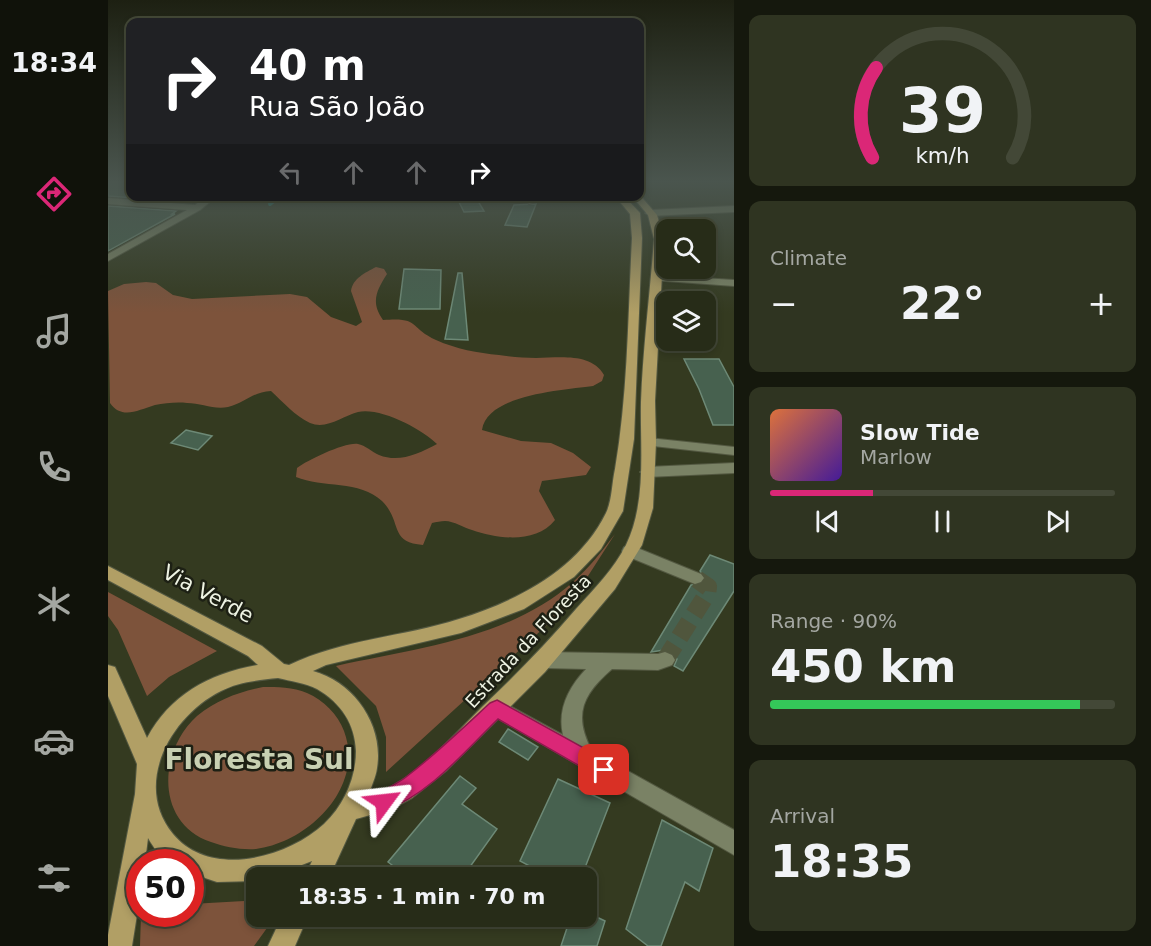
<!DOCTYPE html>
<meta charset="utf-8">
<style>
:root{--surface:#272c18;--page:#2f3421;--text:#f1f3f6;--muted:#a4a7a2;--line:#434837;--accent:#db2777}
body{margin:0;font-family:"DejaVu Sans",sans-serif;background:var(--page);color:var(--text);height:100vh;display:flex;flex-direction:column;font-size:22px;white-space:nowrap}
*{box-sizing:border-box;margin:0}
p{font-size:20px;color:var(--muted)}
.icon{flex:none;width:33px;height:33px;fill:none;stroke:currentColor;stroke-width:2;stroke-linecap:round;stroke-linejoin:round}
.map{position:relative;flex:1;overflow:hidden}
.details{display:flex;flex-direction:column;gap:15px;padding:15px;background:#15180d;width:417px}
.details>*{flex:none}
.hud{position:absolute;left:18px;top:18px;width:518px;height:183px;border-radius:12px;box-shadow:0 3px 9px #0003,0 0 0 2px var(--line);background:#202124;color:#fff;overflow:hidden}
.controls{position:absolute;left:548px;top:219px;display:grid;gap:12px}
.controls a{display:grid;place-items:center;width:60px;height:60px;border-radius:12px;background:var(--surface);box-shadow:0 3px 9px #0003,0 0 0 2px var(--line);font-size:30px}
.speed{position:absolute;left:18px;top:849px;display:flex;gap:12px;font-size:30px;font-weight:700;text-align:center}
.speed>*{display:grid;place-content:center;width:78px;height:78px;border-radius:50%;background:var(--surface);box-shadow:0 3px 9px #0003,0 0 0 2px var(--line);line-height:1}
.speed .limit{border:9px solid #d22;background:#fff;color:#111}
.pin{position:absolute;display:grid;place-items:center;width:51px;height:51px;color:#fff;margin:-26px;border-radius:12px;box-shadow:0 3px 9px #0006}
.me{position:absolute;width:66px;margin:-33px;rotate:60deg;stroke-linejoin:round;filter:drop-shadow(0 0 4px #0008)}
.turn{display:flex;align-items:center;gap:21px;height:126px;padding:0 24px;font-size:27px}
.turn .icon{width:78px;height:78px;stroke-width:2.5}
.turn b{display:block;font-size:42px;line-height:51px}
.lanes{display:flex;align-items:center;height:57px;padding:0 24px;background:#0003;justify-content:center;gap:30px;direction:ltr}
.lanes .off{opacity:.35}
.big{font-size:45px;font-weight:700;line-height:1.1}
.details .tile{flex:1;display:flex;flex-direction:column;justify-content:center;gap:9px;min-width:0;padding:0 21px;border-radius:12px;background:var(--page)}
.details .dial{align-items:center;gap:0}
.dial svg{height:156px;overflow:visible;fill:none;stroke:var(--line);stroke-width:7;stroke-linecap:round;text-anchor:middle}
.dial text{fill:var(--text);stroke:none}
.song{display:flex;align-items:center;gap:18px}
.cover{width:72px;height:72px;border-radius:9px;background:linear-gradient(135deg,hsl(20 70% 55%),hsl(260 70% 35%))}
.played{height:6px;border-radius:3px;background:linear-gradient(90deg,var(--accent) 30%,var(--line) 30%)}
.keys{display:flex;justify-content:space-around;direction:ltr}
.heat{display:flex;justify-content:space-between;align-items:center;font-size:33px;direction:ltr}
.charge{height:9px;border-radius:4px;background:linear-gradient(90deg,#34c759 90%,var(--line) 0)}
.trip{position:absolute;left:138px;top:867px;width:351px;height:60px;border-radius:12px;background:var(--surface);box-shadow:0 3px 9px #0003,0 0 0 2px var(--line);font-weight:700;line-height:60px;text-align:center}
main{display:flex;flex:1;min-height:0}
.dock{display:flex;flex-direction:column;width:108px;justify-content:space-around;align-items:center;background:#10120a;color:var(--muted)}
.dock .icon{width:42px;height:42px}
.dock .active{color:var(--accent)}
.dock b{font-size:27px;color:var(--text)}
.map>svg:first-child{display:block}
.green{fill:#7d533b}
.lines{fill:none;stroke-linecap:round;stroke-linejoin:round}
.stream{stroke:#23938e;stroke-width:4}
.building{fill:#47614f;stroke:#6d8976;stroke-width:1.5}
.minor-tunnel{stroke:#50563d;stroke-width:18;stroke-dasharray:18 9;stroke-linecap:butt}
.minor-casing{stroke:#535841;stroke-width:2}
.major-casing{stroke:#535841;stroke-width:2}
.minor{fill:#7a8265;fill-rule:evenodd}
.major{fill:#b19f65;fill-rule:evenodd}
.route{fill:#db2777;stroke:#8e194d;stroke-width:1.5}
.labels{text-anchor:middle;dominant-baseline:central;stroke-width:5;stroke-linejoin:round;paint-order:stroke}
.street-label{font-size:18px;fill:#eef3e3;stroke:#1d2014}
.near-street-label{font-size:21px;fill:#eef3e3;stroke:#1d2014}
.near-district-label{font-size:28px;font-weight:bold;fill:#c8d0b2;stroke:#1d2014}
</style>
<main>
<nav class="dock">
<b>18:34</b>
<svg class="icon active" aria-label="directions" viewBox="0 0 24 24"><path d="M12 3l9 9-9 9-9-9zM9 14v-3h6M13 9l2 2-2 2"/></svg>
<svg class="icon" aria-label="music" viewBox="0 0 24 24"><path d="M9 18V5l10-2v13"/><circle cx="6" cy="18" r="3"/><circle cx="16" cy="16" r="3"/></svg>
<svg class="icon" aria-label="phone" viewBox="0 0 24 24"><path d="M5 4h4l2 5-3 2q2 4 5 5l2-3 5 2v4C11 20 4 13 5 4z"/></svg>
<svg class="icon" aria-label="climate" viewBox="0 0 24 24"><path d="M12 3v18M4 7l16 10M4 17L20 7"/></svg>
<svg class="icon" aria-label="car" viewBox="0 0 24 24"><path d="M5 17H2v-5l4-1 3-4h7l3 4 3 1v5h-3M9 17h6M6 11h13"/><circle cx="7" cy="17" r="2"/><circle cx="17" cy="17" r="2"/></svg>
<svg class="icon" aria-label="filters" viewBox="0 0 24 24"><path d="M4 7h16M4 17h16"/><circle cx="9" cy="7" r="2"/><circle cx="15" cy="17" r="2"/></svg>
</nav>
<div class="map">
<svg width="626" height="946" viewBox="0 0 626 946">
<rect width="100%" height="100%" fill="#343a20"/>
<g class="green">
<path d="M268,267L276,269L279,274C269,290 262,302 275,320C313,317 300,327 328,340C348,349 370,353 391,355C403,357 416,358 428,358C450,358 483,352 496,375L494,381L485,386C457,390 379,394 374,430L413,441L443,443L465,453L483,467L478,475L434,481L431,491L447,520C428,544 390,539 364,530C356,528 346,521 337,521C333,521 328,522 324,523L315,545C280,542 295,522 274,501C252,480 214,488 188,477L189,468C200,460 237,442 250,444C257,445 264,452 271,455C291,463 310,454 329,444C314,429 272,407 250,412C234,416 219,430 202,423C187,416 175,402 163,391C144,392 137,403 120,407C106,410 93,403 79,403C69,402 57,403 47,405C30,410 14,420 2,403L0,291L16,284L38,282L48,283L65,295L84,299L182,294L199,297L223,317L248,326L254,322L243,291C245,278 257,273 268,267Z"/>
<path d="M507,534L462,604L278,772V737L268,706L228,666C308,648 401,639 465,582C481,568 494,551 507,534Z"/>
<path d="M0,592L109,651L61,677L39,696L10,630L0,616Z"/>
<path d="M155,687C169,687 185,687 199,693C216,700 230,715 236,731C257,787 201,842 148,849C132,850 117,847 103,842C47,823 50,751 89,716C109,700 130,692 155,687Z"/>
<path d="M148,896V916L167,917L146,946H32L33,914H82L83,904L136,901Z"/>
</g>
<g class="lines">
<path class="stream" d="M162,204L172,196"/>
</g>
<g class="building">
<path d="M0,181H22V196H90L81,202L0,196Z"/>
<path d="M348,196H367L376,211L356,212Z"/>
<path d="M428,204L419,227L397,225L406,205Z"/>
<path d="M0,206L68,211L64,214H67L0,251Z"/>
<path d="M296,269L333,270L332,309H291Z"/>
<path d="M350,273H354L360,340L337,339Z"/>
<path d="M576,359H611L626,387V425H605L591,389Z"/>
<path d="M78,430L104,436L90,450L63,443Z"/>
<path d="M602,555L626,564V591L575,671L566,666L569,659L565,653L556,650L543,652L583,585L594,584L598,579L592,571Z"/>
<path d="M400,729L430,747L420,760L391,742Z"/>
<path d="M352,776L368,788L354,804L389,829L354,878H301L280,862Z"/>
<path d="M450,779L502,803L473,878H444L412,861Z"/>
<path d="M554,820L605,848L591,891L577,882L553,946H540L518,929Z"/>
<path d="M478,912L497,921L489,946H453L463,916H478Z"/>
</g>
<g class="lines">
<path class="minor-tunnel" d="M557,660L599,594L600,587L587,578"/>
<g class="minor-casing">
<g id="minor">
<path d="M99,196H109L92,210L0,261V254L79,210L0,204V198L87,205Z"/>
<path d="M416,196H425L428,202L421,204Z"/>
<path d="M626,206V212L542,216L537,213L542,210Z"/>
<path d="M547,275L626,280V286L543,280V276Z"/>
<path d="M541,438L626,447V455L536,445L534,442L536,439Z"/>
<path d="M626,463V473L539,477L532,472L539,467Z"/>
<path d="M522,545L593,574L596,578L593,582L587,584L516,555L514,551L516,547Z"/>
<path d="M436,652L550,654L557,652L564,655L567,660L564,665L550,670L504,669C474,695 465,715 484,751L626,830V855L382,714L379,708L382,702L389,699L455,735C449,709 461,687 478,669L436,668L429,665L426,660L429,655Z"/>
</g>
</g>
<g class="major-casing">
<g id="major">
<path d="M531,194L549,215L556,239L547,401L548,442L545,508L534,545L507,589L437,672L338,771L304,798L284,809L248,819L221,878H196L204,861L161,878H148V881L109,882L82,873V862C58,862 53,860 40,838L37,862H32V896L24,946H0V935L27,794L29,764L0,696V665L7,667L39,738C62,695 102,673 150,665L140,656L0,580V566L154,646L176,664L181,665C235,639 295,637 351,619C409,601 470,570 498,513C504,501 504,482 507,469C520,393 520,314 524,238L522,214L507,196H516L532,213L534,238L526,439L515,511L493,549L466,577L416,609L353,633L218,665L205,671C246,682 276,725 269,768C268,777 263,786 261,795C303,785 344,737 374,707C407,676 438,644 468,609C486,589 506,569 518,545C539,502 532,448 533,402C535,348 542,293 546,239L540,215L524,196H531ZM170,678C182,681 198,683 209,689C233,703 247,724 248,751C248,778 236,805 216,824C179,858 102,879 65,834C24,784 63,716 113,691C130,682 151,680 170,678Z"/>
<path d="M174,916H200L187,946H160Z"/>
</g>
</g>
<use href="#minor" class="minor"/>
<use href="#major" class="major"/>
</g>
<linearGradient id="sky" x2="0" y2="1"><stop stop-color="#1d2012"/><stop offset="0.58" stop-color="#4a554e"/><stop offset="1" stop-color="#4a554e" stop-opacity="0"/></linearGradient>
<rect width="626" height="313" fill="url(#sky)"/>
<path class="route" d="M389,700L503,763L506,770L503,776L496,779L489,776L390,719C356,752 322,794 276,811L269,809L266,802C271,790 288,785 298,777C328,754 355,728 382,703Z"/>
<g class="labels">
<g class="street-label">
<text transform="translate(420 641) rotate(-47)">Estrada da Floresta</text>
</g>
<g class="near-street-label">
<text transform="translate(100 594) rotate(28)">Via Verde</text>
</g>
<g class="near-district-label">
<text x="151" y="759">Floresta Sul</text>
</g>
</g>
</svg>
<div class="controls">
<a><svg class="icon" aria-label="search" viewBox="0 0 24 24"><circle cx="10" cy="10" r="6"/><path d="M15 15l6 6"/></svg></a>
<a><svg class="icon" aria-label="layers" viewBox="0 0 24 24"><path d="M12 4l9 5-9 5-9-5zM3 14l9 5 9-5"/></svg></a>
</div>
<div class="speed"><div class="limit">50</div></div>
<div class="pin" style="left:496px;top:770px;background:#d93025"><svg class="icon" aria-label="arrive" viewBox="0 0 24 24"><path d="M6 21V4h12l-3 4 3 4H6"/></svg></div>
<svg class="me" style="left:276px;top:802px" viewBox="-20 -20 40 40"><path d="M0-17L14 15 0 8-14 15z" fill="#db2777" stroke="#fff" stroke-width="4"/></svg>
<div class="trip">18:35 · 1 min · 70 m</div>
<div class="hud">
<div class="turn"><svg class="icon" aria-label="right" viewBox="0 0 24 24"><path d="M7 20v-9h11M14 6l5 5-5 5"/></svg><div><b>40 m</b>Rua São João</div></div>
<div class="lanes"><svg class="icon off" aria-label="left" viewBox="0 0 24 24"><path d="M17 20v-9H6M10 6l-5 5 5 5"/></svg><svg class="icon off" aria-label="ahead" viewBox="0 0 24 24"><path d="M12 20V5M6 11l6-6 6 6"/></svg><svg class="icon off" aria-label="ahead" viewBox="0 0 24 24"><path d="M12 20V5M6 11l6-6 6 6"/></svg><svg class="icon" aria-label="right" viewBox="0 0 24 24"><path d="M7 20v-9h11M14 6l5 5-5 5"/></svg></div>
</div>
</div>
<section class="details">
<div class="tile dial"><svg viewBox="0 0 100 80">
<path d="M14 69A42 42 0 1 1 86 69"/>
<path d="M14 69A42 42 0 0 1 16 23" stroke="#db2777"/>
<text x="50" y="56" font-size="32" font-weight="700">39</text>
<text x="50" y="72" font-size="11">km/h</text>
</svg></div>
<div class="tile"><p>Climate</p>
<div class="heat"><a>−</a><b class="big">22°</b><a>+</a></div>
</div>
<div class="tile">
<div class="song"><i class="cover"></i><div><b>Slow Tide</b><p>Marlow</p></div></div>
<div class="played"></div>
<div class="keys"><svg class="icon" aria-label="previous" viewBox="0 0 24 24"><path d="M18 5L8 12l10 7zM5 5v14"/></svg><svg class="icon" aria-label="pause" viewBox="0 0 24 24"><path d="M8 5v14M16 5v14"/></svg><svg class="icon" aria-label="next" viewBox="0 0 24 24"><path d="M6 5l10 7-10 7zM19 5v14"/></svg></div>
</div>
<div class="tile"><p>Range · 90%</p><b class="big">450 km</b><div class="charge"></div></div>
<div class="tile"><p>Arrival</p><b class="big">18:35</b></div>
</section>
</main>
